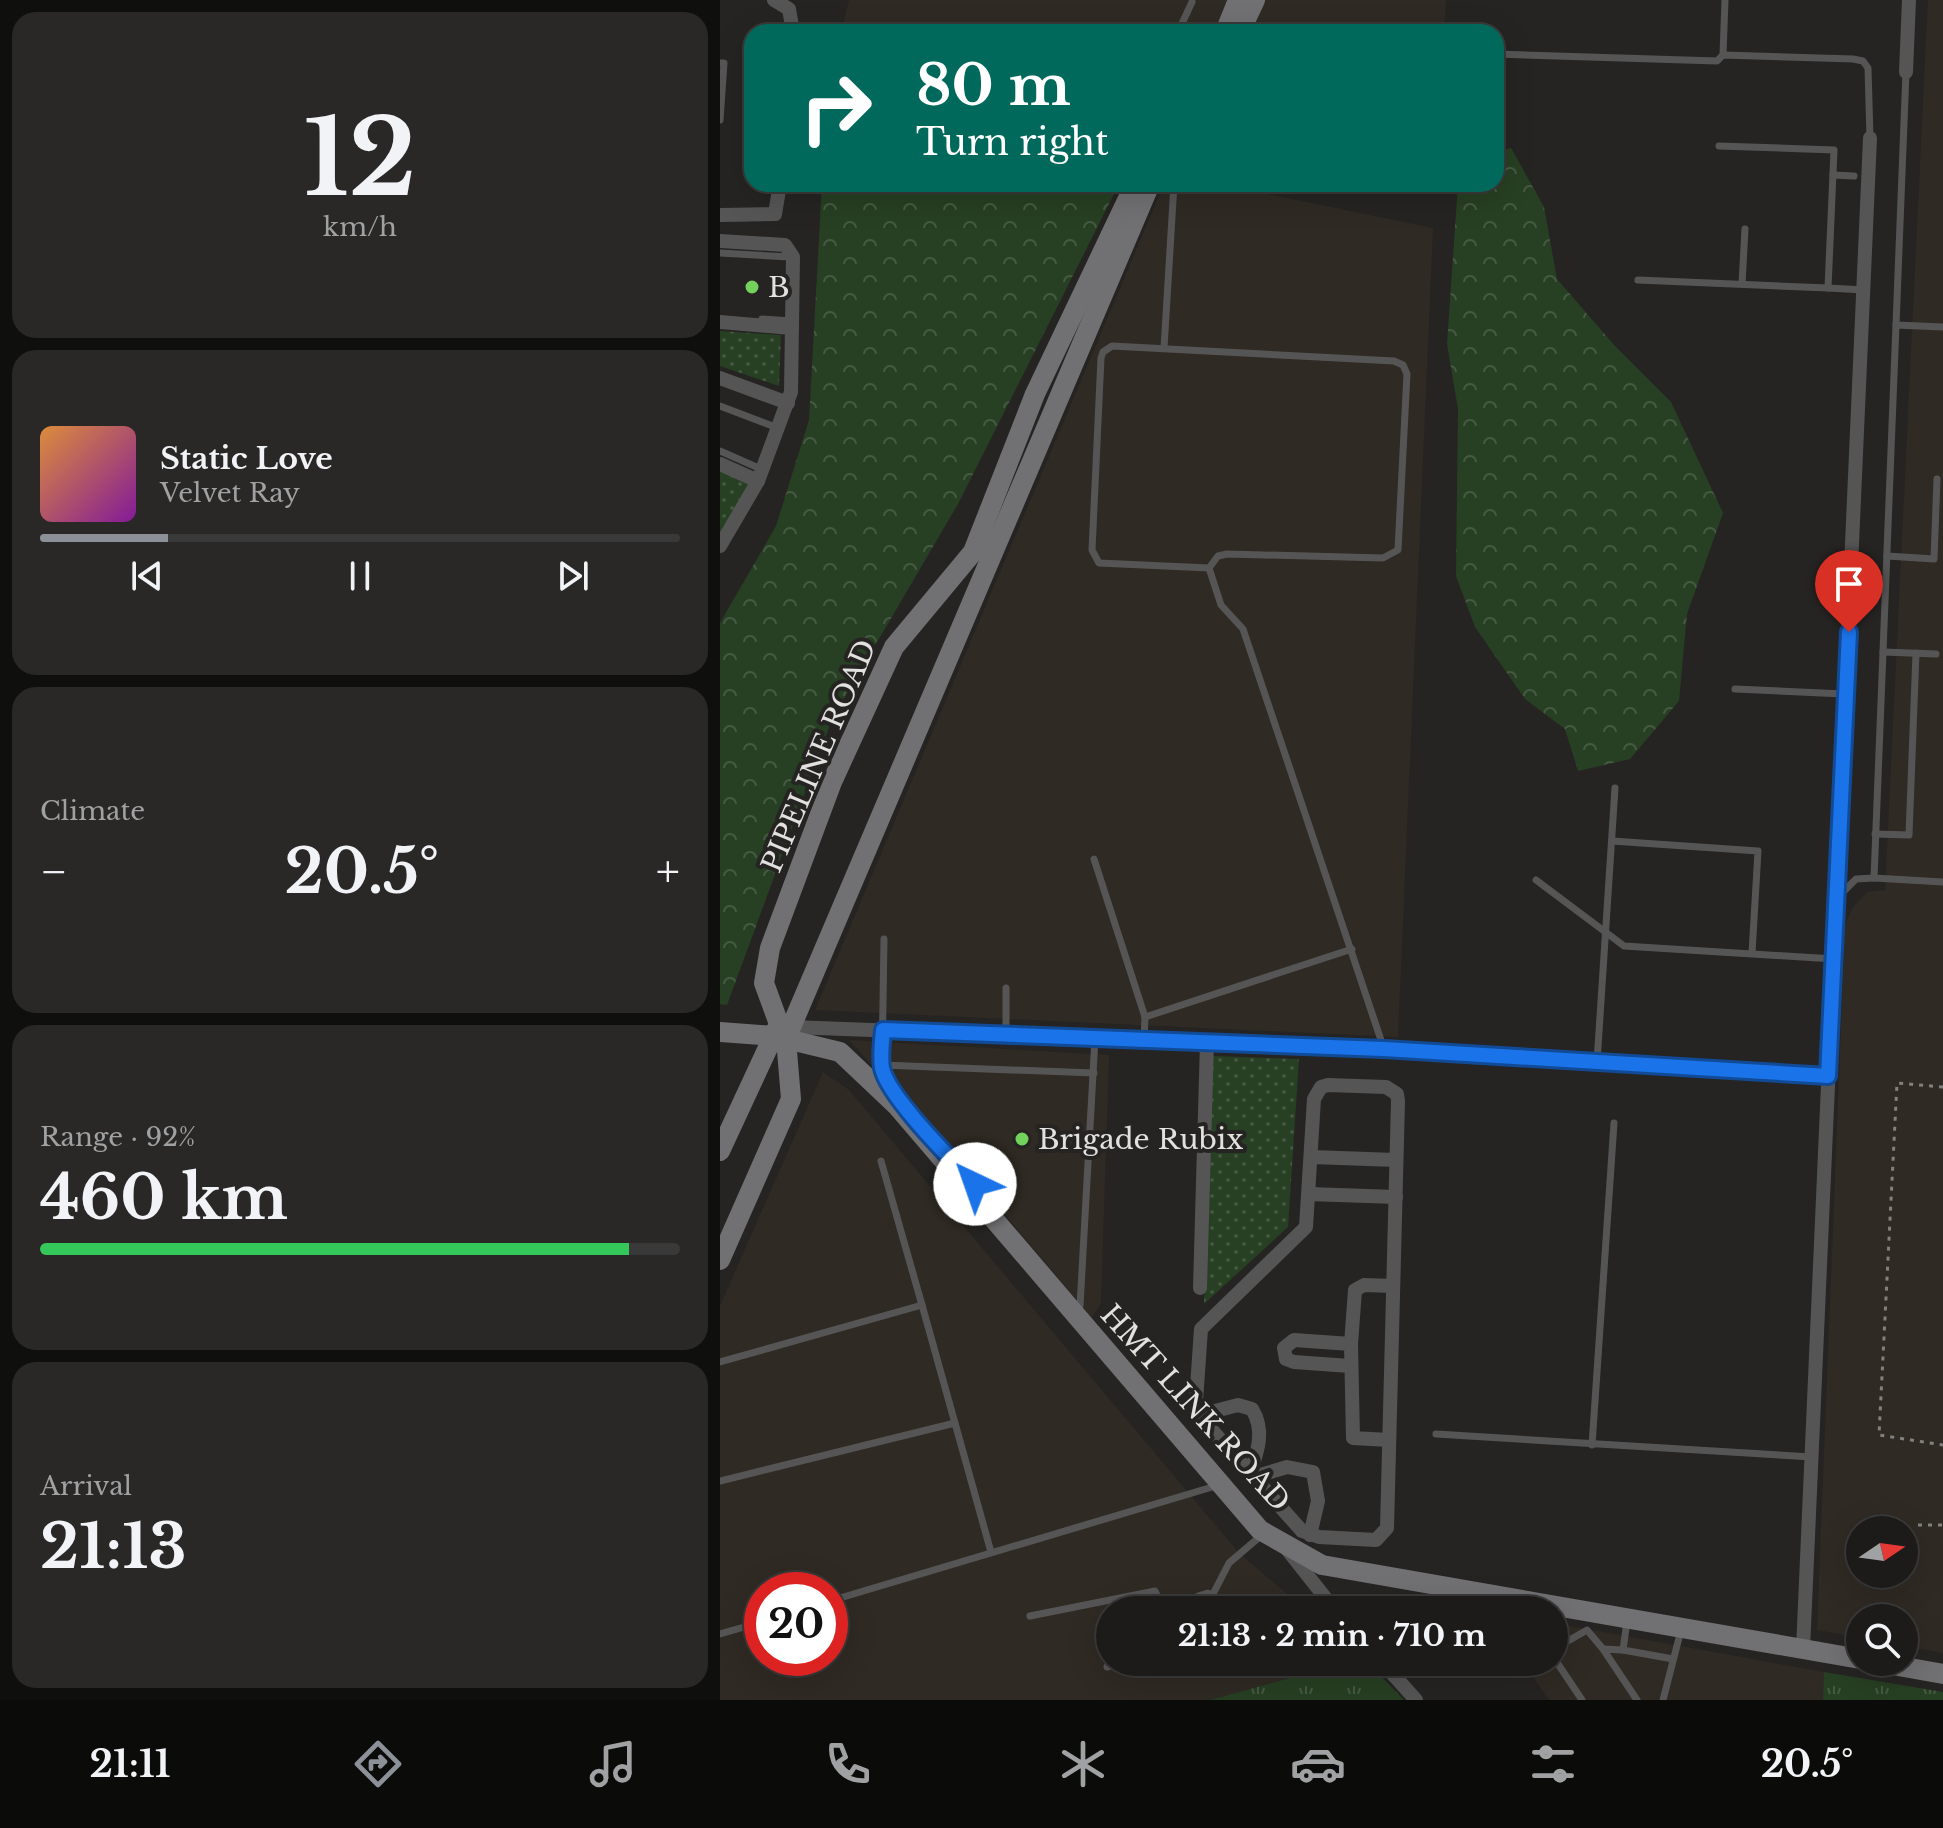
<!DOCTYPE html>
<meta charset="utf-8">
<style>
:root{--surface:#1c1b1a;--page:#292827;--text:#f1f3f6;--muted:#a0a1a2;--line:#3a3939;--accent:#8c9099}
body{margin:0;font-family:"Libre Baskerville",serif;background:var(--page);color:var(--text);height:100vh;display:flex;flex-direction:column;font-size:30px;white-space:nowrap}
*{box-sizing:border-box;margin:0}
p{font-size:26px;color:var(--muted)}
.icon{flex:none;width:44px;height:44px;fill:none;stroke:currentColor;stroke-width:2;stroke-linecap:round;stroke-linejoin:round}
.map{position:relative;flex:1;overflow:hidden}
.drawer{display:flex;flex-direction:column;gap:12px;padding:12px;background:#0f0f0e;width:720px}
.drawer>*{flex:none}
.guide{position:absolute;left:24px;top:24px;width:760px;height:168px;border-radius:24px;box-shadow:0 8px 32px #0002,0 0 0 2px var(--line);background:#00695c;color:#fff;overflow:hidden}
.needle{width:52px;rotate:77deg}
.buttons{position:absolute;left:1126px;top:1516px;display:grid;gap:16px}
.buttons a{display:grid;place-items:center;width:72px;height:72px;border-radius:50%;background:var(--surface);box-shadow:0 8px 32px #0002,0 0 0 2px var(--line);font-size:40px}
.speed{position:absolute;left:24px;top:1572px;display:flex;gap:16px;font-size:40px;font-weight:700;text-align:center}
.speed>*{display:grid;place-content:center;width:104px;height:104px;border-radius:50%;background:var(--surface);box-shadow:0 8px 32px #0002,0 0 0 2px var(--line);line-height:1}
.speed .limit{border:12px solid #d22;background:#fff;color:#111}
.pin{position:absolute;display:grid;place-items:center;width:68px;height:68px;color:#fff;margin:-82px -34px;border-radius:50% 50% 50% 0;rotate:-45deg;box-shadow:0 0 8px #0007}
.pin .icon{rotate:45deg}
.me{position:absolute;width:88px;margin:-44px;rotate:318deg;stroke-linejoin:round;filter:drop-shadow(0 0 6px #0008)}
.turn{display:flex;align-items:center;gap:28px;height:168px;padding:0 40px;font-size:36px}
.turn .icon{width:104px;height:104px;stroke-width:2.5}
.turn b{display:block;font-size:56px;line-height:68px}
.big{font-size:60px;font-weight:800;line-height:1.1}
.drawer .card{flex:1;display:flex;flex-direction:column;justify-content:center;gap:12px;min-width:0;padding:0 28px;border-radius:24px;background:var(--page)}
.drawer .dial{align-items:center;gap:0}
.dial b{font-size:104px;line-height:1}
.song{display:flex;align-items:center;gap:24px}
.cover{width:96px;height:96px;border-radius:12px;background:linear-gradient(135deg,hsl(30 70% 55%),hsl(290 70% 35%))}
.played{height:8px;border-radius:4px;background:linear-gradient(90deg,var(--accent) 20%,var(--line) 20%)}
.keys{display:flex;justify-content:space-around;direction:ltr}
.heat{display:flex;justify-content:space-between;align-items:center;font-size:44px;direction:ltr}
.charge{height:12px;border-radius:6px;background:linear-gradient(90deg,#34c759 92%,var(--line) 0)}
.trip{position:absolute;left:376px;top:1596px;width:472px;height:80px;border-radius:40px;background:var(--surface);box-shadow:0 8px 32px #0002,0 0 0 2px var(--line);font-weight:800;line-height:80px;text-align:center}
.menu{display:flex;height:128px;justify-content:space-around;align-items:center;background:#0b0b0a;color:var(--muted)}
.menu .icon{width:56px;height:56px}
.menu .active{color:var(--accent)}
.menu b{font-size:36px;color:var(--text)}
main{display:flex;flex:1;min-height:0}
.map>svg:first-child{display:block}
.built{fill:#2f2a23;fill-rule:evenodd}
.grass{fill:url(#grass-tufts)}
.forest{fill:url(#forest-crowns)}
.park{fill:url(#park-dots)}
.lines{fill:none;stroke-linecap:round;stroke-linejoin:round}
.path{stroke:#828180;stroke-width:3;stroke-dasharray:4 6;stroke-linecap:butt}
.lane{stroke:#565556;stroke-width:7}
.street{stroke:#565556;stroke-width:14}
.secondary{stroke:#717072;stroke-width:20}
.route-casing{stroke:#114b97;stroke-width:20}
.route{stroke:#1a73e8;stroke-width:14}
.poi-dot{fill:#73d25c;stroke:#252422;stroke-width:3}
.labels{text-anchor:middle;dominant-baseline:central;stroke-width:8;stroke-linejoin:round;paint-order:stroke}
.poi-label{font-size:28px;fill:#e2e1e0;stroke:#252422;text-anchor:start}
.street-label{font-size:28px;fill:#e2e1e0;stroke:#252422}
</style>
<main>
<section class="drawer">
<div class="card dial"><b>12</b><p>km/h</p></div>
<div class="card">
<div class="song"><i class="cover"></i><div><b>Static Love</b><p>Velvet Ray</p></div></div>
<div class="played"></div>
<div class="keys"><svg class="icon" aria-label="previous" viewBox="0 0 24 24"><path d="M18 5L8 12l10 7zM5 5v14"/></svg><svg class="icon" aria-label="pause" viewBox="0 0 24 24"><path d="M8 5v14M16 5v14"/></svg><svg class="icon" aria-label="next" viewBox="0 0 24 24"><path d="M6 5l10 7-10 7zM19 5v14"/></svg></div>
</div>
<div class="card"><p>Climate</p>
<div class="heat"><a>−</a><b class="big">20.5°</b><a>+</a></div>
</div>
<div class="card"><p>Range · 92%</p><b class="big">460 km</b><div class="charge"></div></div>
<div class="card"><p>Arrival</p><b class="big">21:13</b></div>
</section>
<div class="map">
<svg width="1223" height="1700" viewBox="0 0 1223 1700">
<defs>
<pattern id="grass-tufts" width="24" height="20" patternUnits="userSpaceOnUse" patternTransform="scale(2)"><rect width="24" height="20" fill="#273f23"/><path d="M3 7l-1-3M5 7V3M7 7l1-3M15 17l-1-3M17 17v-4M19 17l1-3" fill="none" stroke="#465a43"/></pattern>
<pattern id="forest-crowns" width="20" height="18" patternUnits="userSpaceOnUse" patternTransform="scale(2)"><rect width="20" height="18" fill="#273f23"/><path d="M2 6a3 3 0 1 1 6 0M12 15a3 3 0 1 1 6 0" fill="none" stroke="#465a43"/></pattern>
<pattern id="park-dots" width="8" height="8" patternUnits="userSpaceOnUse" patternTransform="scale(2)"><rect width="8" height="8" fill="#273f23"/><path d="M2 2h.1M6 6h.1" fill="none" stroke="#465a43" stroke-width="1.8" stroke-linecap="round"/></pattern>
</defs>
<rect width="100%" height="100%" fill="#252422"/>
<g class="built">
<path d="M129,0H521L499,32H121Z"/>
<path d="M544,0H726L724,32H531Z"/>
<path d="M1208,0H1223V1653L1184,1646V1618H1140V1638L1097,1630L1125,924L1133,907L1147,892L1165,890ZM1140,1530H1184V1574H1140Z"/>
<path d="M444,184H499L713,228L678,1037L95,1010Z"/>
<path d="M129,1040L389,1055L381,1303L372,1318L260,1185Z"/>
<path d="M103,1072L129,1090L520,1554L586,1610H390V1662H628L490,1700H0V1306ZM42,1590H110V1658H42Z"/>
<path d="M834,1623L1104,1672L1103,1700H829L803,1662H834Z"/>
</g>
<g class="grass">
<path d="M628,1662H647L684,1700H490Z"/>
<path d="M1104,1672L1223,1692V1700H1103Z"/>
</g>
<g class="forest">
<path d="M791,148L824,207L837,279L894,345L951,402L1003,513L967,614L959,701L910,759L858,771L845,729L805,699L755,627L736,576L738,409L727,344L738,184H776V152Z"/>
<path d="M102,184H399L238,504L112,719L7,1005L0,1004V623L56,526L89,420Z"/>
</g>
<g class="park">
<path d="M0,331L61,335L59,386L0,366Z"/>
<path d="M0,469L32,484L0,540Z"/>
<path d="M492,1056L579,1059L568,1227L484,1304Z"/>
</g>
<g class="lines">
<g class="path">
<path d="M1223,1087L1177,1083L1159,1435L1223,1445"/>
<path d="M1198,1525H1223"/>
</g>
<g class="lane">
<path d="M458,32L472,2"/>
<path d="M776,54L997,61L1003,55L1133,59L1143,61L1148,68L1150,138"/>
<path d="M1003,55L1005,0"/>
<path d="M0,63H4L0,120"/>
<path d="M1113,175L1134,176"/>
<path d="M0,253L70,257"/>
<path d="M918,280L1108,288L1114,150L999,146"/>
<path d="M1022,284L1025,229"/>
<path d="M1108,288L1145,290"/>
<path d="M42,319L72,321"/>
<path d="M1176,325L1186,72"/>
<path d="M392,346L674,361L683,365L687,374L678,550L663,558L507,554L498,556L489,568L379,563L372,550L381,358L383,352Z"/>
<path d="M444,348L454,184"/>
<path d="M0,406L58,428"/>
<path d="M0,451L41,469"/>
<path d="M1167,556L1214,559L1217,479"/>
<path d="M489,568L501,605L523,629L664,1049"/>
<path d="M1163,652L1216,654"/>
<path d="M1015,689L1124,694"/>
<path d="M1155,834L1189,835L1196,653"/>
<path d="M892,841L1038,851L1032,953"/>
<path d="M374,859L425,1017L424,1040"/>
<path d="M1154,878L1223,882"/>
<path d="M816,880L904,946L1114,959"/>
<path d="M1120,895L1136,879L1154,878L1176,325L1223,327"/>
<path d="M164,939L162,1065L374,1073"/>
<path d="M425,1017L632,949"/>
<path d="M286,1034V988"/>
<path d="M877,1062L895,788"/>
<path d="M162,1065L177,1094"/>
<path d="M161,1161L202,1305"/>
<path d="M355,1304L360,1306L375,1038"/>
<path d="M0,1362L202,1305L271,1552"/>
<path d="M716,1434L1092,1457"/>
<path d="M872,1445L894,1123"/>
<path d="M0,1481L235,1423"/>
<path d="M493,1594L509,1563L543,1534"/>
<path d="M110,1601L499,1485"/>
<path d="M472,1610L478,1596L488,1593L501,1600L504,1610"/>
<path d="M310,1616L435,1591L444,1610"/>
<path d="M907,1621L903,1650L953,1659"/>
<path d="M0,1634L42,1622"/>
<path d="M834,1649L867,1630L883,1649"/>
<path d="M903,1650L883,1649L917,1700"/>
<path d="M834,1658L862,1700"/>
<path d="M387,1667L408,1662"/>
<path d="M943,1700L961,1630"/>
</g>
<g class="street">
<path d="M54,0L69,9L73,32"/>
<path d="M1186,72L1189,0"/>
<path d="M0,215L55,214L60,184"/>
<path d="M0,241L65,245L73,257L71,392L38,481L0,546"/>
<path d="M0,322L72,328"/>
<path d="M0,378L68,403"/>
<path d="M0,464L38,481"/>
<path d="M71,1027L664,1049L1108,1076"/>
<path d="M608,1085L666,1087L677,1094L678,1101L667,1528L656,1540L599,1537L582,1531L481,1418L476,1401L481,1329L586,1227L594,1099L601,1087Z"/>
<path d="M591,1157L676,1160"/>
<path d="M589,1194L676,1197"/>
<path d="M480,1288L487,1042"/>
<path d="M630,1366L574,1362L566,1359L564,1348L574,1340L631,1344"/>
<path d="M480,1415L518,1405L532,1409C545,1430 538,1451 530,1473"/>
<path d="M669,1440L633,1438L631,1344L635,1290L644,1285L673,1286"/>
<path d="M534,1477L567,1467L593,1472L598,1501L590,1535"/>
<path d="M566,1548L615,1610"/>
<path d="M1083,1649L1150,138"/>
<path d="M662,1662L696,1700"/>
</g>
<g class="secondary">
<path d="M505,32L518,0"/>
<path d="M520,32L535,0"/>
<path d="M0,1032L54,1036L120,1052L177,1106L540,1530L602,1565L1140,1659"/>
<path d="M0,1151L59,1024L44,983L50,948L112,782L174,647L253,552L315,394L413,188"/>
<path d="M0,1260L71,1099L66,1039L430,184"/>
<path d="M1156,1662L1223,1674"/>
</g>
</g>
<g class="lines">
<g class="route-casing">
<path id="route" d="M255,1184C233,1161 168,1097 162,1068C160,1056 162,1042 163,1030L664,1049L1108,1076L1129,632"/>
</g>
<use href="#route" class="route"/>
</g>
<g class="poi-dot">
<circle cx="32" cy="287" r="8"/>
<circle cx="302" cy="1139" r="8"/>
</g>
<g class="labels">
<g class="poi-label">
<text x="48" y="287">B</text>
<text x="318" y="1139">Brigade Rubix</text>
</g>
<g class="street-label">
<text transform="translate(99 756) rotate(-67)">PIPELINE ROAD</text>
<text transform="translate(475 1408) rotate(48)">HMT LINK ROAD</text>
</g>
</g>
</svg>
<div class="buttons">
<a><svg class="needle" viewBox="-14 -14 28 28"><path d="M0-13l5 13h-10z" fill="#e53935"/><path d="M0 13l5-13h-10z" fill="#a0a1a2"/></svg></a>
<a><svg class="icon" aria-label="search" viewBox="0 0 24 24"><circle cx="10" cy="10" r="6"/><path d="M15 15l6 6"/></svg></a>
</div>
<div class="speed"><div class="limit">20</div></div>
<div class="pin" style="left:1129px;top:632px;background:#d93025"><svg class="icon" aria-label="arrive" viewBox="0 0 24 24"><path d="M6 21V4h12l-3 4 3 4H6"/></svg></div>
<svg class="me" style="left:255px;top:1184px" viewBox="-20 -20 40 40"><circle r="19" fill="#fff"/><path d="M0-13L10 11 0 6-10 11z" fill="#1a73e8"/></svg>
<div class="trip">21:13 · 2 min · 710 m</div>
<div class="guide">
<div class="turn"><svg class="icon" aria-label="right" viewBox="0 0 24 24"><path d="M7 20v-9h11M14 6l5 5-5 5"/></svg><div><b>80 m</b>Turn right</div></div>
</div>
</div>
</main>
<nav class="menu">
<b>21:11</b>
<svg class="icon active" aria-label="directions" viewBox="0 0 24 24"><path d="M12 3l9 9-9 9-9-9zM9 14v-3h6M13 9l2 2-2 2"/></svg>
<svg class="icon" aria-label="music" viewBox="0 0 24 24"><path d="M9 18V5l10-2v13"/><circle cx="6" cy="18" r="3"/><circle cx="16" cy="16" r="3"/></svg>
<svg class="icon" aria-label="phone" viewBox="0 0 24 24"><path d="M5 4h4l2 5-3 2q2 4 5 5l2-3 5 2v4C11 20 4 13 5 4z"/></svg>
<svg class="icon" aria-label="climate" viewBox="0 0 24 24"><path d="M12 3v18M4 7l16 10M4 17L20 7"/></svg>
<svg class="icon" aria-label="car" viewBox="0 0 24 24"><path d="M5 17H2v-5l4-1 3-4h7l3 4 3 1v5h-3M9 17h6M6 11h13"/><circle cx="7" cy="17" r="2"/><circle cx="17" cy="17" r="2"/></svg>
<svg class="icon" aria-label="filters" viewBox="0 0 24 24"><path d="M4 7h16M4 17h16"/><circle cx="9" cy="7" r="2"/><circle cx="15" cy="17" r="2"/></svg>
<b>20.5°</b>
</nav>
